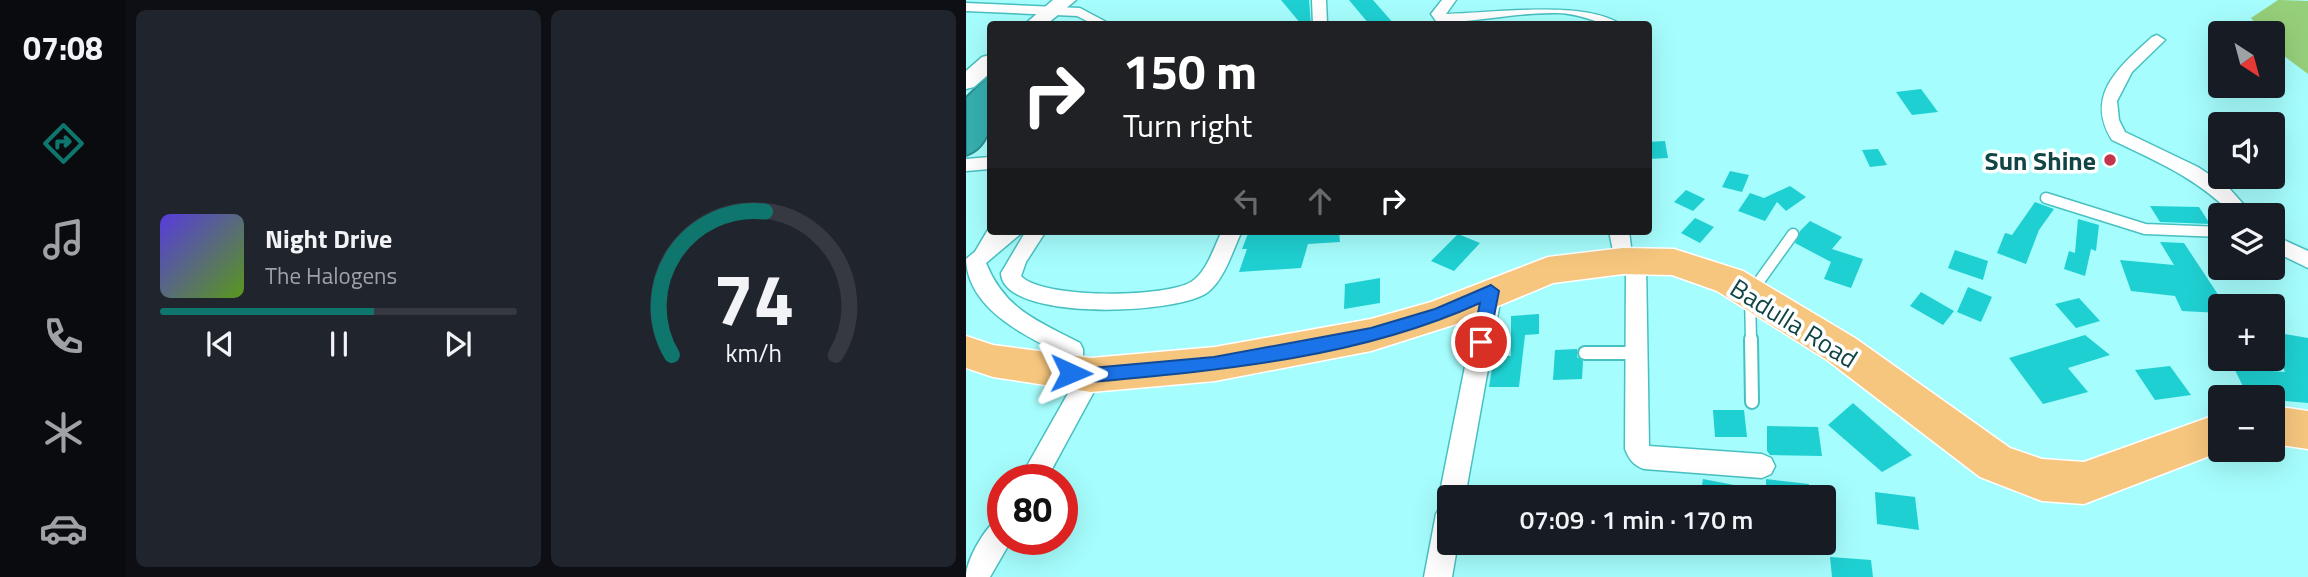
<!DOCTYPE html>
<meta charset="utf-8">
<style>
:root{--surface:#171b24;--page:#20242c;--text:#f1f3f6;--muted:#9ea1a6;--line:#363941;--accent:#0f766e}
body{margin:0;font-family:"Titillium Web",sans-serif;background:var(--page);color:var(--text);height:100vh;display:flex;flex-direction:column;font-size:26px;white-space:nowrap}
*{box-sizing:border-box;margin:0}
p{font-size:23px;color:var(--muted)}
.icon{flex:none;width:38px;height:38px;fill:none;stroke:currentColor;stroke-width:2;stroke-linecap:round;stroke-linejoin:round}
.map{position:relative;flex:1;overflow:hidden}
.sheet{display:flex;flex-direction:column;gap:10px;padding:10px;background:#0d0f14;width:840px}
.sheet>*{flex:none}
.top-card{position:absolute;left:21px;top:21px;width:665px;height:214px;border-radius:7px;box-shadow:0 7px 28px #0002;background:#202124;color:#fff;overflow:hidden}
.needle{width:46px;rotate:144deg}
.tools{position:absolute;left:1242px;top:21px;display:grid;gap:14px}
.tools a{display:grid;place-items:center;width:77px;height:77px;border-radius:7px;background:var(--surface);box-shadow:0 7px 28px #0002;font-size:35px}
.speed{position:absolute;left:21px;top:464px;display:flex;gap:14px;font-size:35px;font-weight:700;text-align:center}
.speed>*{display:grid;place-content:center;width:91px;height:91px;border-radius:50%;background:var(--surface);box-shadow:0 7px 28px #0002;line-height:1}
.speed .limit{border:10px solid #d22;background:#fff;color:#111}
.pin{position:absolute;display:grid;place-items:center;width:60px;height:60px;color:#fff;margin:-30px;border:4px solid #fff;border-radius:50%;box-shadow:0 2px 7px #0007}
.me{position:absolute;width:77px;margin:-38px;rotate:91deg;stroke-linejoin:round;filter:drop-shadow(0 0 5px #0008)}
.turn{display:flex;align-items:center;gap:24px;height:147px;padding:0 21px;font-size:32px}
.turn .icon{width:91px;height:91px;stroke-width:2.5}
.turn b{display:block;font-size:49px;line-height:60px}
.lanes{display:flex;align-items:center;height:66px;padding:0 21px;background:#0003;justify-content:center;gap:35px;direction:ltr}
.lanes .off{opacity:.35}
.sheet .tile{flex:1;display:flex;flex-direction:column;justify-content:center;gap:10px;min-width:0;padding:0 24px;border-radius:10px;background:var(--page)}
.sheet .dial{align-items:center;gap:0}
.dial svg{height:182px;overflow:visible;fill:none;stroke:var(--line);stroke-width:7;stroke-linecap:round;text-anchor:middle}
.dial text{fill:var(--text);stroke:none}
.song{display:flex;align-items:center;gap:21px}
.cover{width:84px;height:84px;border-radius:10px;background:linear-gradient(135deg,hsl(250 70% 55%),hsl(90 70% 35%))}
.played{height:7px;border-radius:4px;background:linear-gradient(90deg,var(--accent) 60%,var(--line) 60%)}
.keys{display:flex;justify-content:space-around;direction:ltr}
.sheet .tiles{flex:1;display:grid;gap:10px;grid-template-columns:repeat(2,1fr)}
.trip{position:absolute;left:471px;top:485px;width:399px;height:70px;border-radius:7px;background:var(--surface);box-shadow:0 7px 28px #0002;font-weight:600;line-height:70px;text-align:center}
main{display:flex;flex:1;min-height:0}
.tabs{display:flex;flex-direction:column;width:126px;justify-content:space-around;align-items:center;background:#090b0e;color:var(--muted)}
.tabs .icon{width:49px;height:49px}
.tabs .current{color:var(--accent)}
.tabs b{font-size:32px;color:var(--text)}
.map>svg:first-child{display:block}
.forest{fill:#96cf7a}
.water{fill:#37afb0;stroke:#2c8f90;stroke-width:2}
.building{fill:#1fd0d2}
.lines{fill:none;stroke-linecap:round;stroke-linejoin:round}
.lane-far1-casing{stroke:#48c0c1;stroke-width:13}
.lane-casing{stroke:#48c0c1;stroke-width:16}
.street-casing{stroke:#48c0c1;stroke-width:3}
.secondary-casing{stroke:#48c0c1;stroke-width:3}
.highway-casing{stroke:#fff;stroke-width:3}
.lane-far1{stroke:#fff;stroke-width:10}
.lane{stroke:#fff;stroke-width:12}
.street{fill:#fff;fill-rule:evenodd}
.secondary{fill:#fff;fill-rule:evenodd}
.highway{fill:#f6c67e;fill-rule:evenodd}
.route{fill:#1a73e8;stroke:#114b97;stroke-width:2}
.poi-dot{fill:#c4344c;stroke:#fff;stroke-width:2.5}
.labels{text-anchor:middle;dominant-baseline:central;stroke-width:7;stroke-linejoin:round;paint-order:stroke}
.poi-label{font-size:26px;font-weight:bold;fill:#114545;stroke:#fff;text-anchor:end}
.street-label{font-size:26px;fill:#114545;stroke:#fff}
</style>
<main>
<nav class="tabs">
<b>07:08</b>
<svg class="icon current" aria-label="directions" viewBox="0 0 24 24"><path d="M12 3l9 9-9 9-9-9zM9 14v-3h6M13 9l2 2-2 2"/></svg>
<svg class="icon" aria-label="music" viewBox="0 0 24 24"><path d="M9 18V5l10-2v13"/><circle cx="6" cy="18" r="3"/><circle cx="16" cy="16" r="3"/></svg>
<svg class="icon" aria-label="phone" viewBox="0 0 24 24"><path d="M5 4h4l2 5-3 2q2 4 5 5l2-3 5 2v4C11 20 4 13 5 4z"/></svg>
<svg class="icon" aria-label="climate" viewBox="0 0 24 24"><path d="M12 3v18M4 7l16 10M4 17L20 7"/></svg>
<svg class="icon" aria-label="car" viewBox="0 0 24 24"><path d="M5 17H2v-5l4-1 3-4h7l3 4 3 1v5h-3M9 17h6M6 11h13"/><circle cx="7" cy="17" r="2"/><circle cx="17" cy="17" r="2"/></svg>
</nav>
<section class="sheet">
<div class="tiles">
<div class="tile">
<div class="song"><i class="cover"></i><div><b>Night Drive</b><p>The Halogens</p></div></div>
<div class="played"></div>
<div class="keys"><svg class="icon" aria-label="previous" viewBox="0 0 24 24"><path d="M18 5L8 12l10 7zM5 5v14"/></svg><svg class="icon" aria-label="pause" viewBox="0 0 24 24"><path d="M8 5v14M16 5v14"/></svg><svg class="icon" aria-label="next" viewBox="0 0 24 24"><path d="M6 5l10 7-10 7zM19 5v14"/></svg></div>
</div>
<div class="tile dial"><svg viewBox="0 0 100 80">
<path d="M14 69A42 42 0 1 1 86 69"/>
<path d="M14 69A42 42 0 0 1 55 6" stroke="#0f766e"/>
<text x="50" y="56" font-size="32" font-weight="700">74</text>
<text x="50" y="72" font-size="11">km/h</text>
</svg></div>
</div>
</section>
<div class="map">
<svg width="1342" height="577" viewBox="0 0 1342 577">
<rect width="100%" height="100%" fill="#a6fdfd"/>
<path class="forest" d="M1312,0L1342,1V74L1310,50L1307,33H1297L1285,18Z"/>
<path class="water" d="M24,74C25,103 34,144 0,156V97Z"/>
<g class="building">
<path d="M315,0H343L345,24H335Z"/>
<path d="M383,0H407L428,24H403Z"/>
<path d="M955,89L972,112L946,115L930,92Z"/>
<path d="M699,141L702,158L682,159V142Z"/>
<path d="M912,149L921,165L904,167L896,150Z"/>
<path d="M764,171L783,175L776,192L756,187Z"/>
<path d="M824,186L840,197L820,211L811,202L799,221L772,211L784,193L798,198Z"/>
<path d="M720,190L739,199L727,211L708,202Z"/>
<path d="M1069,202L1088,209L1073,230L1060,264L1031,253L1039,233L1046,235Z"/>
<path d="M1184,206L1233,207L1244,224L1194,222Z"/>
<path d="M729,218L748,227L734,243L715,233Z"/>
<path d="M1112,219L1133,225L1130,251L1125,249L1119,276L1098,269L1103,251L1109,253Z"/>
<path d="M844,221L876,237L866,249L897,259L885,288L858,279L865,262L829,243L834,231Z"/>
<path d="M283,231H373L374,242L342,244L335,268L273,272L281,249H276Z"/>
<path d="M492,234L514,243L488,271L465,261Z"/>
<path d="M1194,242L1218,243L1255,299V313L1216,311L1209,296L1165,291L1154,260L1208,265Z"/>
<path d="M989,250L1022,261L1017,280L982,268Z"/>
<path d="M414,278V303L378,309L379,284Z"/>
<path d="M1002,287L1026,297L1015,322L991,312Z"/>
<path d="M955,292L988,311L977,325L944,306Z"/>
<path d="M1113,298L1134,321L1110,328L1089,304Z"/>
<path d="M573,314V334L559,335L553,387H523L528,356H545V316Z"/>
<path d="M1307,332L1342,338V403L1307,400V397H1282L1268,368L1319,372L1307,345Z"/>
<path d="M1119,335L1144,355L1102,368L1122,392L1077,404L1043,358Z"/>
<path d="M611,349V357L617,361L616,379L587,380L589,350Z"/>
<path d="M1204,366L1225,395L1189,400L1169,370Z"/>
<path d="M887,403L946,455L916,472L862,425Z"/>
<path d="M747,410H778L781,437H749Z"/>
<path d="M801,426L852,427L856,456L804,455L801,451Z"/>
<path d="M737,479L794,490V497H734Z"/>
<path d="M800,479L843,484V497H800Z"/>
<path d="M909,492L949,497L953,530L911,524Z"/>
<path d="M864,557L905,560L907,577H866Z"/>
</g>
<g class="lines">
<g class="lane-far1-casing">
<g id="lane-far1">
<path d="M1080,198L1179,229L1255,232"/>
<path d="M14,253L27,231"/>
<path d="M785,341L784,294L827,234"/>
</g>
</g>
<g class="lane-casing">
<g id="lane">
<path d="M785,339L786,402"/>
<path d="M619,353H671"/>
</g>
</g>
<g class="street-casing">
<g id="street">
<path d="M346,0H360L361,24H347Z"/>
<path d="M476,0H490L480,14C527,13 618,0 654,24C633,26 616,13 591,13C552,12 514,22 475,22L470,21L465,14Z"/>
<path d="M0,3L114,8L144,24H127L111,16L0,11Z"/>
<path d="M1191,35L1199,40L1166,72L1151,101L1153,120L1159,132L1232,167L1262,187L1287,215H1267C1231,178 1192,162 1146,140C1118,95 1154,66 1186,37Z"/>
<path d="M24,157V169L0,171V159Z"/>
<path d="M34,231H58L20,263C39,310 72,321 114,343L117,349V369L125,365L133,368L137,375L80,480H53L109,381L97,380L93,373L95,354C57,334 2,309 0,259Z"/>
<path d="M60,231H80L60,262L55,276C76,299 198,298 225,282C241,272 248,247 256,231H276C267,249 259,279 242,292C213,315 36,322 35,273Z"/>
<path d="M643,231H663L666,255L677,256L680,261L683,446L796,454L805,458L809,466L805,474L796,478L678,469C667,465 663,459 659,449L660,268L650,266Z"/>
<path d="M1307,235L1342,251V268L1307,251Z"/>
<path d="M525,283L532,285L536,291L499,497H483V542H492L486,577H458L470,514L476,504L473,497L514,291L518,285Z"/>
<path d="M37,516V539H46L24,577H0C0,560 21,522 37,516Z"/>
</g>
</g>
<g class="secondary-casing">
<g id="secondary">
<path d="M87,0H110L81,24H59Z"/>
<path d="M24,55V73L8,87L0,89V71L16,57Z"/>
</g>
</g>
<g class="highway-casing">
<g id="highway">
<path d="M657,248L708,249L777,271L889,338L1044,448L1076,459L1118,462L1255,413V450H1259L1118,504L1076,501L1014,477L861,360L751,291L706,275L657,274L587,283L487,325L405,351L249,381L125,392L27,377L0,368V336L27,345L125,358L249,347L405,319L465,302L582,257Z"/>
<path d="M1307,406L1342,411V449L1307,444Z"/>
</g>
</g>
<use href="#lane-far1" class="lane-far1"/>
<use href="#lane" class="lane"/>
<use href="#street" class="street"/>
<use href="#secondary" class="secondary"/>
<use href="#highway" class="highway"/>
</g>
<path class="route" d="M525,285L533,291L523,342L521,347H509L506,342L514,303C393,358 256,370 125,382L99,378L96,373L99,368H125L248,357L405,328L469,309Z"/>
<circle class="poi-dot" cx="1144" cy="160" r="7"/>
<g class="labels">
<g class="poi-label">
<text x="1130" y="160">Sun Shine</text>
</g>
<g class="street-label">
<text transform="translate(828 323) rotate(32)">Badulla Road</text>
</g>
</g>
</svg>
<div class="tools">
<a><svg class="needle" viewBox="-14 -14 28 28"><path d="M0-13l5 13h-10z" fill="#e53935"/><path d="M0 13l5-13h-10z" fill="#9ea1a6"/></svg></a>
<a><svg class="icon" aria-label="sound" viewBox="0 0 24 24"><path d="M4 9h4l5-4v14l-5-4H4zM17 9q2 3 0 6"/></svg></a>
<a><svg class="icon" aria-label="layers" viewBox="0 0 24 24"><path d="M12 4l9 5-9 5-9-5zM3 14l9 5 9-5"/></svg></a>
<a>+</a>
<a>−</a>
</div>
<div class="speed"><div class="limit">80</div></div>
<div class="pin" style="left:515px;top:342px;background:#d93025"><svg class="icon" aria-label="arrive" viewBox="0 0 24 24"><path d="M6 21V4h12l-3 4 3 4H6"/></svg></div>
<svg class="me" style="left:105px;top:373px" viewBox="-20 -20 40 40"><path d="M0-17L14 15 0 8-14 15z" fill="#1a73e8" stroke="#fff" stroke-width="4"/></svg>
<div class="trip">07:09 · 1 min · 170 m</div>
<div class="top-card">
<div class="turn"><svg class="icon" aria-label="right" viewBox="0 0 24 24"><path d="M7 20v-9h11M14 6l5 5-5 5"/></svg><div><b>150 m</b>Turn right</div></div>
<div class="lanes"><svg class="icon off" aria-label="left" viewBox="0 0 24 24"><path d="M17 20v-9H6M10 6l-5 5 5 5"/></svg><svg class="icon off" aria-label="ahead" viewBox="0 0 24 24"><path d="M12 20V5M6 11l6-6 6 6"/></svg><svg class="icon" aria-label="right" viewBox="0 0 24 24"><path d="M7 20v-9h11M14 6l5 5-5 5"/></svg></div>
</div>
</div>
</main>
